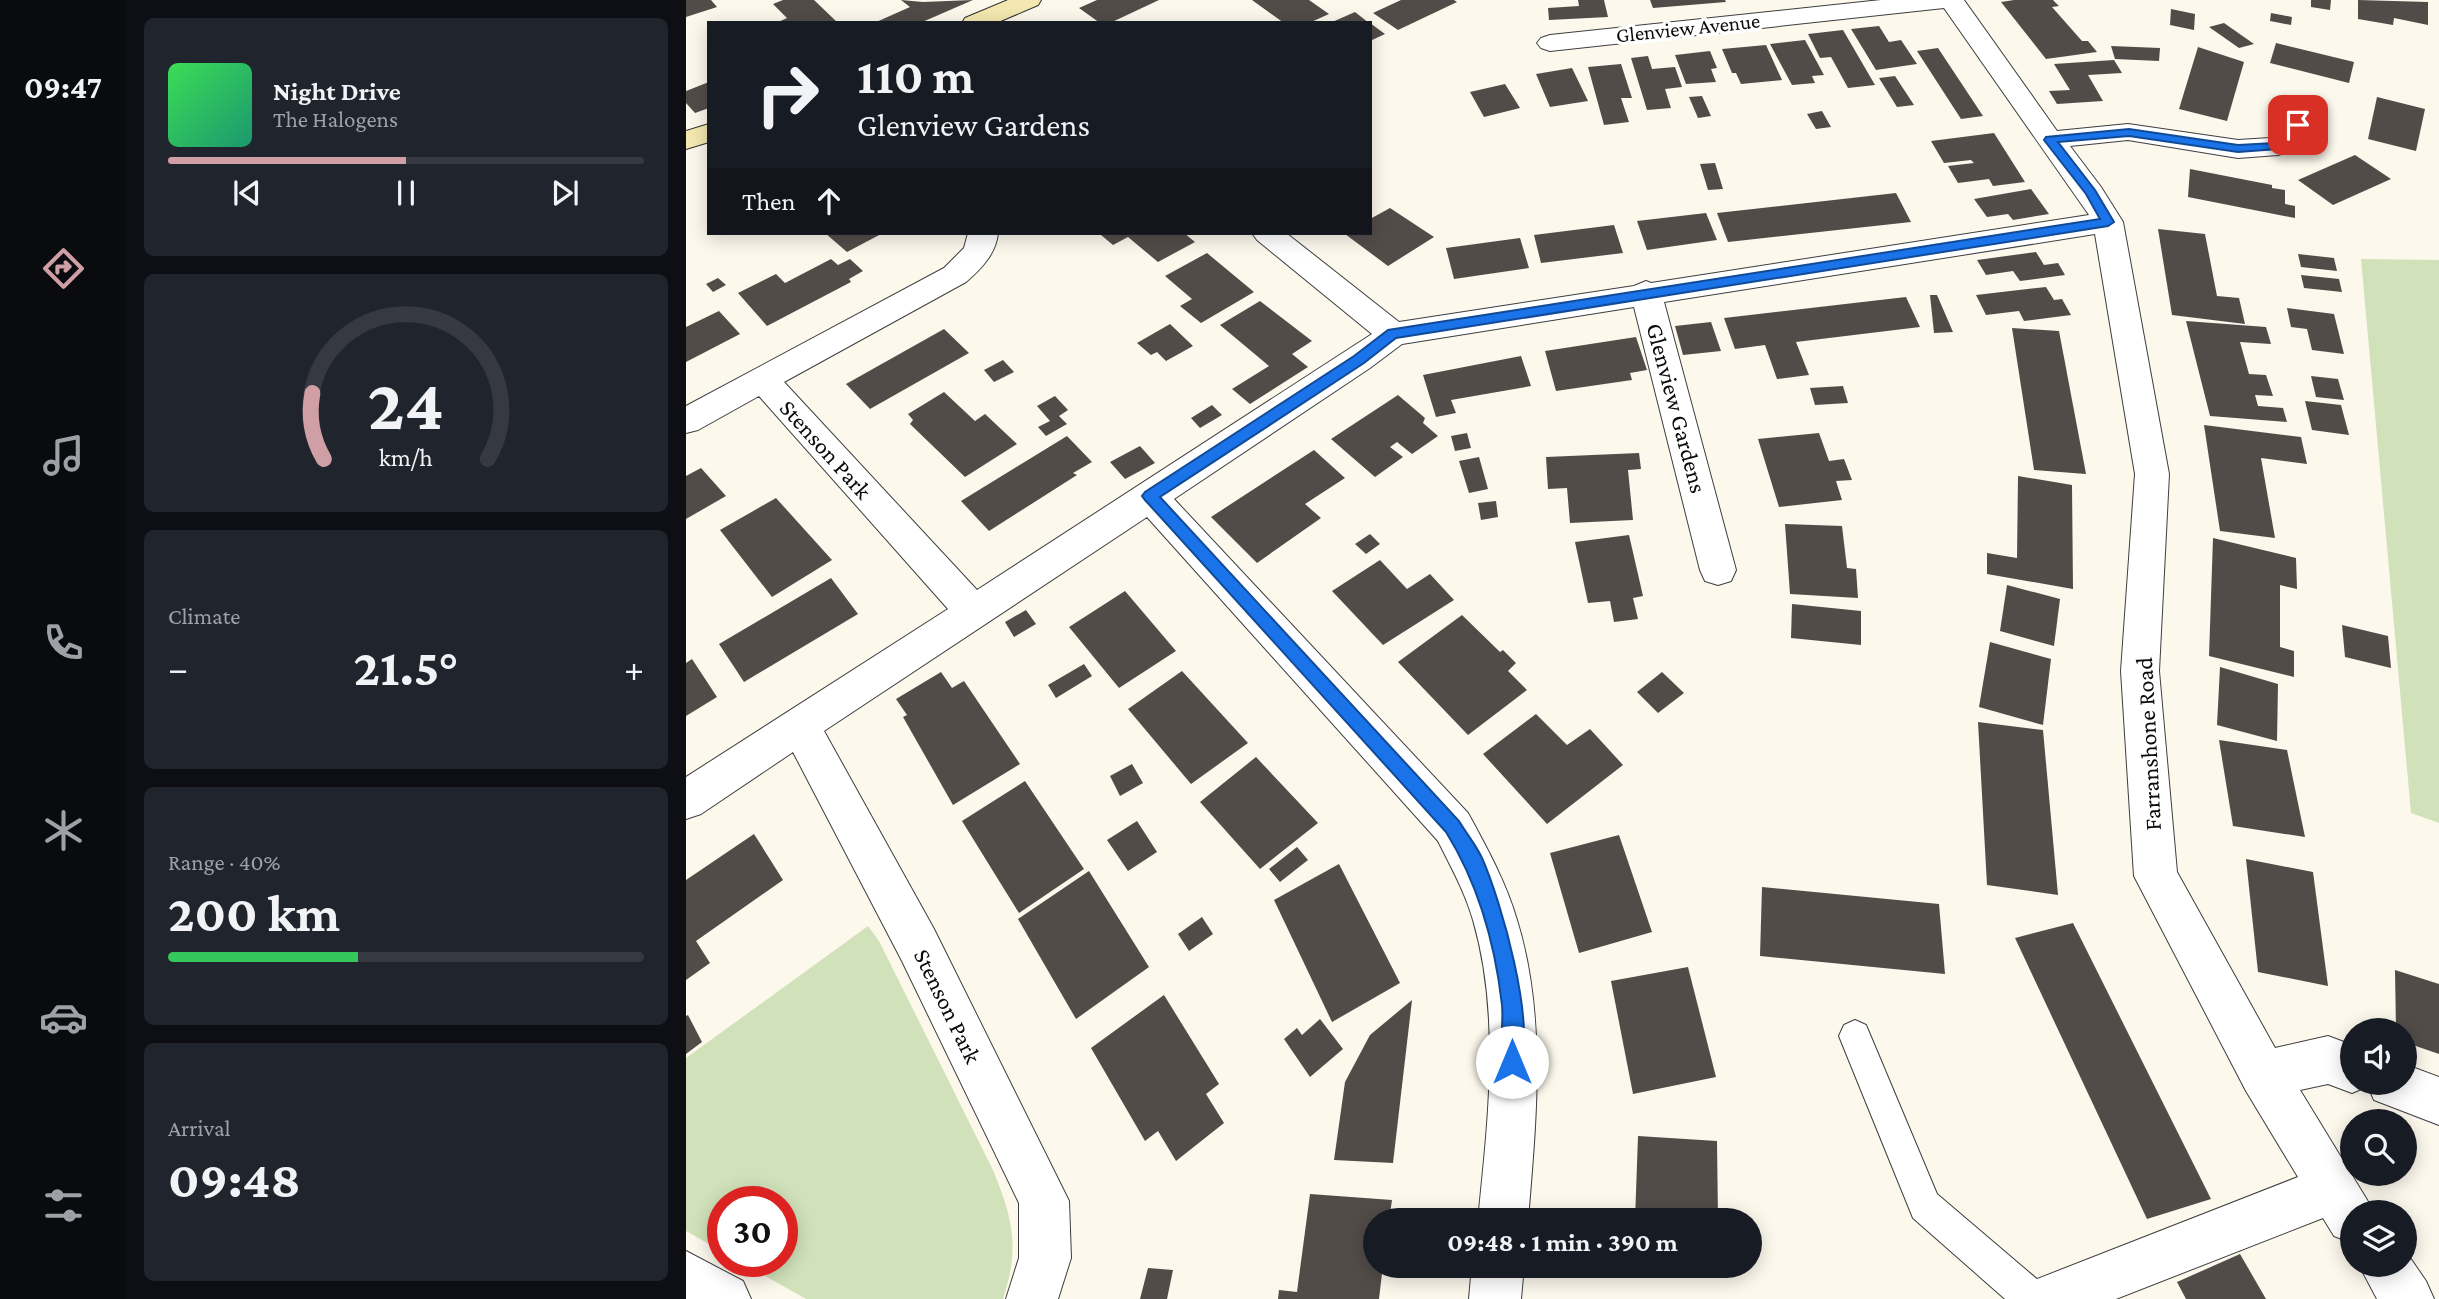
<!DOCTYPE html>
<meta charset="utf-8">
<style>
:root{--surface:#171b24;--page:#20242c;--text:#f1f3f6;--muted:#9ea1a6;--line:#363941;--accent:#d09ea5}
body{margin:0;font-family:"Crimson Pro",serif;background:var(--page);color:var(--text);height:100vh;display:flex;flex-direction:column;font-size:26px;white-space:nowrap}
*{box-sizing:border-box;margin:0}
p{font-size:23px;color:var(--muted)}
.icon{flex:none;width:38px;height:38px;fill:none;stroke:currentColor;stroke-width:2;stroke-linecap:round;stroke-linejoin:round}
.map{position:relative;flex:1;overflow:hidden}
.panel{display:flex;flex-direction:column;gap:18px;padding:18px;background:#0d0f14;width:560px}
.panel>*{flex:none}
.banner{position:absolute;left:21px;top:21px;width:665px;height:214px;border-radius:0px;box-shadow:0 4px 18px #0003;background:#171b24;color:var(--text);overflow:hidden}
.buttons{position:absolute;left:1654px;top:1018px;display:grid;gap:14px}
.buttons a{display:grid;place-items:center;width:77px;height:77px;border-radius:50%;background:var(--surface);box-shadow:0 4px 18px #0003;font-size:35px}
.speed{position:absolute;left:21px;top:1186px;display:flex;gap:14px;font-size:35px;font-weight:700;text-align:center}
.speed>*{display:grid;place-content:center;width:91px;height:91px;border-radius:50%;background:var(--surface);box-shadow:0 4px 18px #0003;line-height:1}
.speed .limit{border:10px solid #d22;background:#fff;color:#111}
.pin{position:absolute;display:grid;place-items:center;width:60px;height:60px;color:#fff;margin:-30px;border-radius:14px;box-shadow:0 4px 10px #0006}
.me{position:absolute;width:77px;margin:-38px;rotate:0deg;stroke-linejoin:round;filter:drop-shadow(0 0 5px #0008)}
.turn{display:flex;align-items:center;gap:24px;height:147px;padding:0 35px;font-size:32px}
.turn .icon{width:91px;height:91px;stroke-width:2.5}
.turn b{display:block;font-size:49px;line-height:60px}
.then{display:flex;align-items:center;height:66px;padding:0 35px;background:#0003;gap:14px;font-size:26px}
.big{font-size:52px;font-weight:700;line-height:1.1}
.panel .widget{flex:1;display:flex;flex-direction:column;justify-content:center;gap:10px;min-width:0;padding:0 24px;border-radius:10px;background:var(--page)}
.panel .dial{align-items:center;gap:0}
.dial svg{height:182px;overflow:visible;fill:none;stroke:var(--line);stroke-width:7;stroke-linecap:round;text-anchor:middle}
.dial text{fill:var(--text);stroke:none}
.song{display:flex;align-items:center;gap:21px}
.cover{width:84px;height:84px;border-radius:10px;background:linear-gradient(135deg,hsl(130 70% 55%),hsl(160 70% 35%))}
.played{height:7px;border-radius:4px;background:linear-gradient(90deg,var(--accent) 50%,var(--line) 50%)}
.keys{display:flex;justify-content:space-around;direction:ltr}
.heat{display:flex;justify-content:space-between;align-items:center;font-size:38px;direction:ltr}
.charge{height:10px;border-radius:5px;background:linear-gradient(90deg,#34c759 40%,var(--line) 0)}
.trip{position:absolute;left:677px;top:1208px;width:399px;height:70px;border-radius:35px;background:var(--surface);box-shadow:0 4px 18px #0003;font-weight:700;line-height:70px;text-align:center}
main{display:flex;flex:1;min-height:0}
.menu{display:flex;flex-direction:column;width:126px;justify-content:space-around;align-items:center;background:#090b0e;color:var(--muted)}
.menu .icon{width:49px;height:49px}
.menu .on{color:var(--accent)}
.menu b{font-size:32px;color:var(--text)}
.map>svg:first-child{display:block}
.green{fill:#d1e2ba}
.building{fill:#524c49}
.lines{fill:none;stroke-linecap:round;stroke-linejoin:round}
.service-casing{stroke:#3e3e3e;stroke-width:2}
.minor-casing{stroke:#3e3e3e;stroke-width:2}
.secondary-casing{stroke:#2d2d2d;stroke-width:2}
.service{fill:#fff;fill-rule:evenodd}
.minor{fill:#fff;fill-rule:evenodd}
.secondary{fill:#f4e8b0;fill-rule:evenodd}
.route{fill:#1a73e8;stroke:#114b97;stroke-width:2}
.labels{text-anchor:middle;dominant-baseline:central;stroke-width:7;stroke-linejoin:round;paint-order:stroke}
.far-street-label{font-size:21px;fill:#0b0b0b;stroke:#fff}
.street-label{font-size:24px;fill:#0b0b0b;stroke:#fff}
</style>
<main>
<nav class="menu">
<b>09:47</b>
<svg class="icon on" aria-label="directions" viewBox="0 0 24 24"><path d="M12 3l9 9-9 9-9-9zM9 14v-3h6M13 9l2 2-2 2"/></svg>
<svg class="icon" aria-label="music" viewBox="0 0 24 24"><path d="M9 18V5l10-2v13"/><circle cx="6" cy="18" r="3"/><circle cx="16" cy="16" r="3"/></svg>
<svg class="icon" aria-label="phone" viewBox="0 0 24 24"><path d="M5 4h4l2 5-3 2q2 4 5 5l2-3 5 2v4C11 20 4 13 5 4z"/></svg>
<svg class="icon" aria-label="climate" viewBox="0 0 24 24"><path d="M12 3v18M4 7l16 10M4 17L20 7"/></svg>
<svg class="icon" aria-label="car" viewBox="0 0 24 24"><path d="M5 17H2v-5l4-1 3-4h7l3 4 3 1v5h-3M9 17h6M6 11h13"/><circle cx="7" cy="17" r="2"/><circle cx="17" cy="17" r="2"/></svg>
<svg class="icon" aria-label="filters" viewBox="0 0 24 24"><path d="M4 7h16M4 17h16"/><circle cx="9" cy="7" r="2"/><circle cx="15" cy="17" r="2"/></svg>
</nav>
<section class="panel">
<div class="widget">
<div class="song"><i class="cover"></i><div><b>Night Drive</b><p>The Halogens</p></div></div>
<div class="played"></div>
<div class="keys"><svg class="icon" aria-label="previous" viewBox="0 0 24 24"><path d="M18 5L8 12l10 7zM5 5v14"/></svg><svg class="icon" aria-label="pause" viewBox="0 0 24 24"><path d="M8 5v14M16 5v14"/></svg><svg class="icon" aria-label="next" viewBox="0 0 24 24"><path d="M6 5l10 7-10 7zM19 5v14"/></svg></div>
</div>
<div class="widget dial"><svg viewBox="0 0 100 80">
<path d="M14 69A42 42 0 1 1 86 69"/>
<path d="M14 69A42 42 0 0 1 9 40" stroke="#d09ea5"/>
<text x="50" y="56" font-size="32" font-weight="700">24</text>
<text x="50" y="72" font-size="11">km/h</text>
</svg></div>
<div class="widget"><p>Climate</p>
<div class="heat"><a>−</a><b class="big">21.5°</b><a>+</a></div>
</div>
<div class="widget"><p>Range · 40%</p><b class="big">200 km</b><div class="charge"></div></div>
<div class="widget"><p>Arrival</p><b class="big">09:48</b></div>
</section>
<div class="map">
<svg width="1753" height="1299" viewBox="0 0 1753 1299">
<rect width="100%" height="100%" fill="#fcf8ec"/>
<g class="green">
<path d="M1675,259L1753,260V823L1725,813Z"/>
<path d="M182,926L193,941L307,1170C327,1219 334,1247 317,1299H120L54,1262H96V1202H37V1252L0,1231V1058Z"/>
</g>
<g class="building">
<path d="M0,0H25L31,7L0,17Z"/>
<path d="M97,0H128L152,23H90L101,18L87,4Z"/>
<path d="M215,0L237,2L287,0L234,23H188L224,7Z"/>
<path d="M411,0H473L424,23H414L393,8Z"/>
<path d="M566,0H623L643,14L623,23H598Z"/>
<path d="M715,0H768L771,2L712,30L687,13Z"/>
<path d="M892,0H918L922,17L863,20L862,8L893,6Z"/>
<path d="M964,0H1039L1040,2L967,8Z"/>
<path d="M1328,0H1367L1373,6L1366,7L1396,41H1402L1411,52L1360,59L1315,2Z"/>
<path d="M1625,0H1645L1644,10L1625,7Z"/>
<path d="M1672,0L1742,2V25L1708,18L1707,25L1672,19Z"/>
<path d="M1485,9L1509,14L1508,30L1484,25Z"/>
<path d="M669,12L683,23H644Z"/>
<path d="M1585,13L1606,17L1605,25L1584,21Z"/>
<path d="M684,23L699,34L684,41Z"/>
<path d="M1538,23L1568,44L1553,48L1523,27Z"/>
<path d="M1193,26L1203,42L1215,40L1231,64L1190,70L1165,29Z"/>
<path d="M1157,30L1189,85L1162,88L1145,57L1134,58L1122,34Z"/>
<path d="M1119,40L1138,75L1126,76L1129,83L1106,85L1084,44Z"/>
<path d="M1590,43L1668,62L1663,83L1584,63Z"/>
<path d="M1080,45L1096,80L1055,84L1050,73H1046L1036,49Z"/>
<path d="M1425,46L1474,48L1473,61L1429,59Z"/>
<path d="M1512,47L1558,62L1541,121L1493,109Z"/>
<path d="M1252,48L1297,116L1275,119L1231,51Z"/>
<path d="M1024,51L1031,68L1025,69L1030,82L1000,84L989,55Z"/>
<path d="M962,56L966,69L989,67L996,87L979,89L985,108L961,110L945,58Z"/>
<path d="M1428,60L1436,73L1402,75L1417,101L1371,104L1363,91L1384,90L1368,64Z"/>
<path d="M935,64L946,98H935L943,122L918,125L902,67Z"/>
<path d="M886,68L902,101L864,107L850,74Z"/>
<path d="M1209,76L1228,105L1211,107L1193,78Z"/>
<path d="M23,82V108L9,113L0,103V91Z"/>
<path d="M819,84L834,108L798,117L784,92Z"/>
<path d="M1016,96L1025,116L1012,118L1003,97Z"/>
<path d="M1691,97L1739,109L1730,151L1682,139Z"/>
<path d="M1136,111L1145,127L1130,129L1121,114Z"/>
<path d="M1308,133L1339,182L1307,186L1303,179L1272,183L1262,166L1288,163L1285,160L1258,163L1245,141Z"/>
<path d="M1669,155L1705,179L1647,205L1612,180Z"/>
<path d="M1029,163L1037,189L1022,190L1014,164Z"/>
<path d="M1504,169L1586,185V188L1599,190V204L1609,206V218L1502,197Z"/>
<path d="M1345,189L1363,214L1327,220L1322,214L1301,217L1288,199Z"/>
<path d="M1210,193L1225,222L1042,242L1031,213Z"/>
<path d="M704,208L748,237L702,266L659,234L684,233V219Z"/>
<path d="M1020,213L1031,240L961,250L951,221Z"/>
<path d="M928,225L937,253L855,263L848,235Z"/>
<path d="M1472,229L1519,234L1531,296L1553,298L1559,324L1486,315Z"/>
<path d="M139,233H197L161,252Z"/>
<path d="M420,233H498L509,242L472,262L442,237L427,245L415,235Z"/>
<path d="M834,238L843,268L768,279L760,248Z"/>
<path d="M1350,252L1358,265L1372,263L1379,275L1334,281L1327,271L1300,275L1291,260Z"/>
<path d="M521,253L568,292L515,323L494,306L506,299L479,276Z"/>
<path d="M1612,254L1648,258L1651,271L1615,267Z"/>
<path d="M145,259L152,265L164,259L177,271L163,279L165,282L81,326L52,293L90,274L99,283Z"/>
<path d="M1615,275L1653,279L1656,292L1618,288Z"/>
<path d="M32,278L40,285L27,292L20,284Z"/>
<path d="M1360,287L1368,300L1376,299L1385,315L1338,321L1333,311L1300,315L1290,295Z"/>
<path d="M1244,295H1251L1267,332L1248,333Z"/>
<path d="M1220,297L1234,327L1110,342L1123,375L1091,379L1079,345L1049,349L1038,318Z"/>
<path d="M574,301L626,341L606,354L622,367L564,404L546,389L583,366L534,325Z"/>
<path d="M1601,308L1648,314L1658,354L1626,350L1621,329L1605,327Z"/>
<path d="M33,311L54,334L0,362V327Z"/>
<path d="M1500,321L1580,327L1585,344L1554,342L1563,374L1580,375L1587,396L1569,395L1572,406L1597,408L1601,422L1524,416Z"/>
<path d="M1025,322L1035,351L997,355L989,326Z"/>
<path d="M484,324L507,346L480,361L471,352L465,355L451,343Z"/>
<path d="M1326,328L1373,331L1400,474L1348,470Z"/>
<path d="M258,329L283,353L184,409L160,384Z"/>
<path d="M950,337L961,370L944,373L946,380L870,391L859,351Z"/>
<path d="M835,356L845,386L765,400L770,413L750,417L737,375Z"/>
<path d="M317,360L328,372L308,382L298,370Z"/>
<path d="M1625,376L1652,379L1658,400L1630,397Z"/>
<path d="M1157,386L1162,403L1129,405L1124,388Z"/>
<path d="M258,392L289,421L299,414L331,444L279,477L224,424L227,420L222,414Z"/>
<path d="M712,395L739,418L737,423L752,436L726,454L711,442L704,447L717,457L689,477L645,439Z"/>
<path d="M369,396L382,410L373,416L381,424L360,436L352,427L364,421L351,406Z"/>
<path d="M1619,401L1655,405L1663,435L1626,430Z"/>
<path d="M526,405L536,415L514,428L505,418Z"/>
<path d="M1518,425L1615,437L1621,464L1575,458L1589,538L1534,531Z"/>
<path d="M781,433L785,448L769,451L765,436Z"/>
<path d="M1133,433L1143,461L1158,459L1166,480L1150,481L1156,500L1093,507L1072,439Z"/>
<path d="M381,436L406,462L387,473L391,475L303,531L275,501Z"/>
<path d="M454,446L469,463L439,479L424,462Z"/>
<path d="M628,450L659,478L619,504L635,518L571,563L525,517Z"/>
<path d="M953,453L955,469L942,470L947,520L884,523L881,488L862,489L860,457Z"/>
<path d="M793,457L802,489L783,493L773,461Z"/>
<path d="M15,468L40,496L0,519V476Z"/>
<path d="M1332,476L1386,485L1387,589L1301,574V553L1331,558Z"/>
<path d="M90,498L146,560L86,597L34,530Z"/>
<path d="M810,501L812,517L795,520L792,503Z"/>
<path d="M1099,524L1156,526L1161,568L1170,569L1172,598L1104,594Z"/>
<path d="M684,534L694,544L680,554L669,544Z"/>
<path d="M943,535L957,596L947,598L952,619L928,622L924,601L902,603L889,542Z"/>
<path d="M1527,538L1610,558L1611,589L1594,585V647L1608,651V677L1523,656Z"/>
<path d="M694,560L721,589L744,574L768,600L697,645L646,591Z"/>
<path d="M145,578L172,614L58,682L33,644Z"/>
<path d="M1321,585L1374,599L1368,646L1314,631Z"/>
<path d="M439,591L490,651L433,688L383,627Z"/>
<path d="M1106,604L1175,611V645L1105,638Z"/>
<path d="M340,610L350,624L328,637L319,622Z"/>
<path d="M776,615L814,652L817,650L830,663L822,671L841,690L782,735L712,662Z"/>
<path d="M1656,625L1702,636L1705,668L1659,657Z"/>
<path d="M1304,642L1365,659L1357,725L1293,707Z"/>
<path d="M6,659L31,697L0,716V663Z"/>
<path d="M398,664L406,676L370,698L362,685Z"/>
<path d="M1534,667L1592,684L1591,741L1531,725Z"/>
<path d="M496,671L562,743L505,784L442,709Z"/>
<path d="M255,672L266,688L278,681L334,764L267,805L217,717L221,715L210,699Z"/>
<path d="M976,672L998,693L972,713L951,692Z"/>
<path d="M850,714L881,745L904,729L937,765L861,824L797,754Z"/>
<path d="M1292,722L1357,730L1372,895L1301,885Z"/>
<path d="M1533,740L1601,750L1619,837L1547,826Z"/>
<path d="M570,757L632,823L574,869L514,802Z"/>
<path d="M446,764L457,783L434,796L424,776Z"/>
<path d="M339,781L398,869L333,913L276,821Z"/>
<path d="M451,821L471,852L442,871L421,840Z"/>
<path d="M68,834L97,880L10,941L24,963L0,980V880Z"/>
<path d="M933,835L966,932L893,953L864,853Z"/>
<path d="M611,847L622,860L594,882L583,869Z"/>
<path d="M1560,859L1627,872L1642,986L1572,972Z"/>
<path d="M653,864L714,983L646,1022L588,900Z"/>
<path d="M403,871L463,967L390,1019L332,919Z"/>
<path d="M1076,887L1253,904L1259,974L1074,956Z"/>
<path d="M516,917L527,934L503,951L492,934Z"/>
<path d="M1387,923L1525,1199L1461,1219L1329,938Z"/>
<path d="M1002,967L1030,1077L947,1094L925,981Z"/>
<path d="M1709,970L1753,984V1054L1718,1042V1031H1710Z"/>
<path d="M478,995L533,1084L520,1094L538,1123L490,1161L472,1131L459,1141L405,1048Z"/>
<path d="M726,1000L707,1163L648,1160L659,1082L684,1035Z"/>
<path d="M2,1015L16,1042L0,1054V1016Z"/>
<path d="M634,1019L657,1049L624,1077L598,1039L611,1028L616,1035Z"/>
<path d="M952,1136L1031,1141L1032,1220H949Z"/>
<path d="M624,1194L706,1200L703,1220H690V1265H697L693,1299H592L593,1290L611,1292Z"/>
<path d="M1554,1254L1580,1299H1500L1491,1282Z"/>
<path d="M982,1265H1031V1271L981,1267Z"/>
<path d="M462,1268L487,1270L481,1299H454Z"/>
</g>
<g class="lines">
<g class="service-casing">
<path id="service" d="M1169,1020L1180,1025L1251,1194L1359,1286L1364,1299H1319L1227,1218L1153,1036L1158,1025Z"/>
</g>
<g class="minor-casing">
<g id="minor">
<path d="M1195,0H1278L1371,131L1442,124L1552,140L1584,138C1596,125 1603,114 1622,119L1626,125L1602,152L1592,155L1552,158L1442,140L1384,146L1415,187L1437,222L1483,474L1473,671L1491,872L1589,1048L1642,1036L1666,1045V1083H1718V1064L1753,1077V1125L1688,1100L1682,1086L1666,1093L1642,1084L1614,1090L1689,1213H1666V1243L1648,1236L1637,1218L1430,1299H1338L1346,1281L1612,1177L1560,1091L1448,876L1435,671L1449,474L1409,234L978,302L1050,570L1045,581L1032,585L1019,581L1014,570L948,307L716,344L684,368L488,499L782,813C801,848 820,882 831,920C861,1017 850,1121 842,1220H792C802,1121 815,1016 787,920C779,892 765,867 752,841L461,517L138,731L248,929L383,1201L385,1258L372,1299H320L333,1258V1203L216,961L107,752L15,814L0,819V777L262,609L73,396L12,430L0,433V406L258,268L278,248L282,233H312C310,254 295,269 280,282L98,382L291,590L686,334L571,240L566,233H600L713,322L948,286L960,281L965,283L1403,215L1258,8L864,51L855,48L851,43L855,38L864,35Z"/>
<path d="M1718,1249L1740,1281L1748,1299H1691L1673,1265H1718Z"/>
<path d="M0,1251L57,1281L65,1299H0Z"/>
<path d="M786,1265H838L835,1299H783Z"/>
</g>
</g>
<g class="secondary-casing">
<g id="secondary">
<path d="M322,0H355L352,5L310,23H276L279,18Z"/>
<path d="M23,124V142L0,149V131Z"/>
</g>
</g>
<use href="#service" class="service"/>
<use href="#minor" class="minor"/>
<use href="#secondary" class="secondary"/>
</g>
<path class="route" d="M1608,123L1618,125L1592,149L1552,152L1443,136L1372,142L1409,190L1428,222L1422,226L710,338L678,363L474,497L773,821C780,833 790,845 796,858C815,901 851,1025 833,1069L826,1071L819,1069C812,1050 818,1025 816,1005C809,943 793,885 760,832L459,500L456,496L459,492L668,356L702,330L1414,219L1400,194L1358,140L1360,137L1443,129L1552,145L1589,143Z"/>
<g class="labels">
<g class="far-street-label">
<text transform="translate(1002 28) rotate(-6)">Glenview Avenue</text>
</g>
<g class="street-label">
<text transform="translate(991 408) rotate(75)">Glenview Gardens</text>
<text transform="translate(140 449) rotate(48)">Stenson Park</text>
<text transform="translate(1462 744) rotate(-93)">Farranshone Road</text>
<text transform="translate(262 1006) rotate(64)">Stenson Park</text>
</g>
</g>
</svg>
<div class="buttons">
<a><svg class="icon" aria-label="sound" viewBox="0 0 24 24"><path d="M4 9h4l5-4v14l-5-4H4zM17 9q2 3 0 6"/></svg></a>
<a><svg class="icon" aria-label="search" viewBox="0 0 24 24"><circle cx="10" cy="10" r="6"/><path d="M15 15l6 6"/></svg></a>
<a><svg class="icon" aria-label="layers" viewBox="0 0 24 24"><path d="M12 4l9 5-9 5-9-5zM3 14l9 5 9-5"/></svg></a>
</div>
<div class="speed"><div class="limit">30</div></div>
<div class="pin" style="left:1612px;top:125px;background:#d93025"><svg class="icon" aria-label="arrive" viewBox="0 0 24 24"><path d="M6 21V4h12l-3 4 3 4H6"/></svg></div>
<svg class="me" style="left:826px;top:1062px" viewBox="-20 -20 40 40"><circle r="19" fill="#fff"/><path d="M0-13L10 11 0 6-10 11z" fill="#1a73e8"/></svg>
<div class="trip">09:48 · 1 min · 390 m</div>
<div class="banner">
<div class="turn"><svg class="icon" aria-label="right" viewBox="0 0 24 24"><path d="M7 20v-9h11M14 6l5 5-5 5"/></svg><div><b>110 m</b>Glenview Gardens</div></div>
<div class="then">Then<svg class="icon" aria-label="ahead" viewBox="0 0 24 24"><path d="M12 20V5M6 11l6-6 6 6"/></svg></div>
</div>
</div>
</main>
